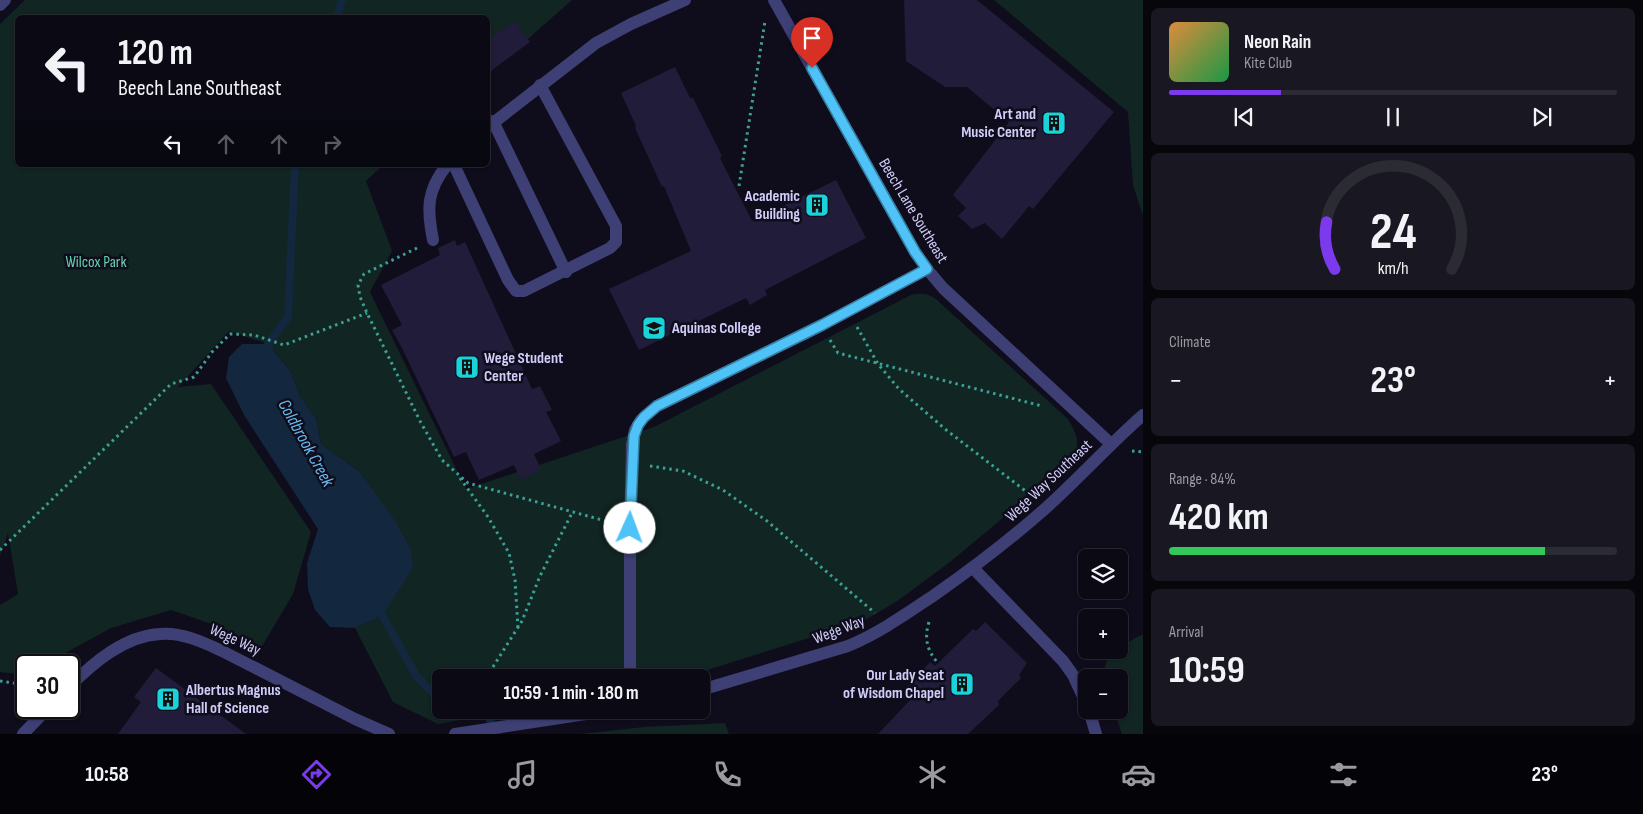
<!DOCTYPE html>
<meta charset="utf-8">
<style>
:root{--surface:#0b0a14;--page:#191822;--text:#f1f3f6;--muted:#9a9aa0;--line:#2b2b34;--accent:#7c3aed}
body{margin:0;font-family:"Sofia Sans Condensed",sans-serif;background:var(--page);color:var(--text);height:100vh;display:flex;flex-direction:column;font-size:19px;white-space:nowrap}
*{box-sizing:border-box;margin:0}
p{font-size:16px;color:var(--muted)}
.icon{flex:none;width:28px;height:28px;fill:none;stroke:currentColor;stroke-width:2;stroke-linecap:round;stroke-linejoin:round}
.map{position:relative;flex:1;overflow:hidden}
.drawer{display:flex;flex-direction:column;gap:8px;padding:8px;background:#06060b;width:500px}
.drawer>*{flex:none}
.top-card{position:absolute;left:15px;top:15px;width:475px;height:152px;border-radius:8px;box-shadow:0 1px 4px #0004,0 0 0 1px var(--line);background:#0b0a14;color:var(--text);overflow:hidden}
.tools{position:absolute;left:1078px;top:549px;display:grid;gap:10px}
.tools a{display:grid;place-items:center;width:50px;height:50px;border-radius:8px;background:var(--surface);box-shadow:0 1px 4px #0004,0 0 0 1px var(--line);font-size:25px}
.speed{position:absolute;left:15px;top:654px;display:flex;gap:10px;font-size:25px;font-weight:700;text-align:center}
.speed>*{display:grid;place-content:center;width:65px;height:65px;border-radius:50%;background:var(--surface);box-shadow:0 1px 4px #0004,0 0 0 1px var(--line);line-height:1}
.speed .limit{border:2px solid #111;border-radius:8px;background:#fff;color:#111}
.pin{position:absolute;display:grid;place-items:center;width:42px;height:42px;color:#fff;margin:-51px -21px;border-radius:50% 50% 50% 0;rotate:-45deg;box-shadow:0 0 5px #0007}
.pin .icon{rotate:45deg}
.me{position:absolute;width:55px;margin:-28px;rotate:2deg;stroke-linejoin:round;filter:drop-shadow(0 0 4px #0008)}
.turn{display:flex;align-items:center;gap:18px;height:105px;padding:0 20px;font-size:22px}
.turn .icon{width:65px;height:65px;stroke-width:2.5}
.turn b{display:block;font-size:35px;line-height:42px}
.lanes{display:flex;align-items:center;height:48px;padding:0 20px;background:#0003;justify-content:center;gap:25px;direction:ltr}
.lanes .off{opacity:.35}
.big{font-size:38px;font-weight:700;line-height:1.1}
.drawer .card{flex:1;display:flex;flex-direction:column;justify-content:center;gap:8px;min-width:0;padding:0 18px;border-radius:8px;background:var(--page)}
.drawer .dial{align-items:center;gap:0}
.dial svg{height:130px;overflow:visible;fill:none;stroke:var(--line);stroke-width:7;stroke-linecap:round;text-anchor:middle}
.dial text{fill:var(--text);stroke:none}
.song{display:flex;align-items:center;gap:15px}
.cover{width:60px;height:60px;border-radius:8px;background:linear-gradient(135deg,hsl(30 70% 55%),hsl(140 70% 35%))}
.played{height:5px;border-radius:2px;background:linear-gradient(90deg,var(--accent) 25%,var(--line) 25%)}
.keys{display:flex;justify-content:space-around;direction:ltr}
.heat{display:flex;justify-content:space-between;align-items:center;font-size:28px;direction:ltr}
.charge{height:8px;border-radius:4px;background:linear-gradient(90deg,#34c759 84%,var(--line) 0)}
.trip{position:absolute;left:432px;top:669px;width:278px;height:50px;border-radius:8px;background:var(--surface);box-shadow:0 1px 4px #0004,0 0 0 1px var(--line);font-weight:700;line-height:50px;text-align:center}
.dock{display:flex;height:80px;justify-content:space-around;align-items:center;background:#040408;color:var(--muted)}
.dock .icon{width:35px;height:35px}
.dock .on{color:var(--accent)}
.dock b{font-size:22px;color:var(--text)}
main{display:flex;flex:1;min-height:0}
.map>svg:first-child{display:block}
.green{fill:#112523}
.water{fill:#13273f}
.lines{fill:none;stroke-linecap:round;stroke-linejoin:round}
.stream{stroke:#13273f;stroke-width:8}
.building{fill:#201c3a}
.path{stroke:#3aa194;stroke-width:3;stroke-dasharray:2.5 4;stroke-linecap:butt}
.minor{stroke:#3e3f75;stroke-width:12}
.route-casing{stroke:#337fa1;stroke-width:12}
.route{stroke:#4fc3f7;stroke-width:9}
.labels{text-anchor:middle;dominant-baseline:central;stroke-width:5;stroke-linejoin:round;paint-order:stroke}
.poi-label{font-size:16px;font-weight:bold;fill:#d0cdf9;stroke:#0f0d1b;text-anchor:end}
.street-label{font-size:16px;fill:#d0cdf9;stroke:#0f0d1b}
.park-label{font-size:16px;fill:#63d0ae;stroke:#0f0d1b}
.water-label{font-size:18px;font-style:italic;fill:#67b8ed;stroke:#0f0d1b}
</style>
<main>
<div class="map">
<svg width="1143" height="734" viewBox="0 0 1143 734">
<rect width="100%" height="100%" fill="#0f0d1b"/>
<g class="green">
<path d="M25,0H572L488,74V18H18V165H383L366,181L392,251L370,292L466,489L654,427L911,295C921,293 928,293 937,300L1068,419C1080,439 1082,451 1064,467L950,562L896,602L863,621L685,677L441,678V710H516L438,724L393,702L355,628L382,616L359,471L321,444L316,418L300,396L291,372L268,344L229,331L178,387L211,384L311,532L293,594L258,653L223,628L171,610L111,628L58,657L51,665H26V675L0,672V605L18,594L8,533L0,556V24Z"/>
<path d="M994,0H1143V216L1133,185L1128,112Z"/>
<path d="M1143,634V734H1122L1114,710H1119V678L1105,677C1105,672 1104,666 1107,661C1111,652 1133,639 1143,634Z"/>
<path d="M725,723L729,734H581L644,727Z"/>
</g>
<path class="water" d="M242,344H268L291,372L300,396L316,418L321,444L359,471L396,522L411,550L413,568L382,616L355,628L330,627L315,610L308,589L307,563L318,529L244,415L226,378L229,357Z"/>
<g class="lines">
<g class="stream">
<path d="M337,18L342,0"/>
<path d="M270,353L268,344L288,317L295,165"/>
<path d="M378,608L417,677L434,694L441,696"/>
<path d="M485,710L497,734"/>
</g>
</g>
<g class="building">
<path d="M904,0H977L1114,112L1033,209L1029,206L1002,239L985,223L972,229L958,216L966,208L953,195L1009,122L967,87H945L906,61Z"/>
<path d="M515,21L530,42L488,73V40Z"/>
<path d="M675,67L690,98H693L722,156L720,158L752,221L836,180L866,238L765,290L767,295L750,305L746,298L639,350L609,289L691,251L664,186L662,187L635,128L636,126L621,93Z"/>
<path d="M455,240L457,246L465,242L532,389L540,386L552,410L546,412L561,441L534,454L541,469L521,480L514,465L479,480L466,452L454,457L403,350L392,330L402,325L381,285L440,255L438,248Z"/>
<path d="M985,622L1027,663L1019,675L1021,678L998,701L999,705L968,734H878L911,699L904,690L930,662L935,666L973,629L976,631Z"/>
<path d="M156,668L246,734H118L141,702L134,697Z"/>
</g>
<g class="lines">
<g class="path">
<path d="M739,186L765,21"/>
<path d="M417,248L364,274L358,285L360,297L367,313L420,421L442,460L468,483L613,523"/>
<path d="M857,327L878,364L899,389L945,429L1032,496"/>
<path d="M830,340L838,353L1042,406"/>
<path d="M1132,451L1143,452"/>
<path d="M650,466L683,471L723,490L767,521L875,613"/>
<path d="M460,478L488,517L509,553L515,580L518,628"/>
<path d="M0,550L171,384L194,377L212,352L230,334L254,335L284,345L367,313"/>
<path d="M929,622C924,638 927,651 938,663"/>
<path d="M486,678L522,621L540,576L573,511"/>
<path d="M0,681L26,685"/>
</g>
<g class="minor">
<path d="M774,0L915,252L927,269L943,288L1111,444"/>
<path d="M0,5L5,0"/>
<path d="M493,121L566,272"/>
<path d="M488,127L596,43L631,24L685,0"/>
<path d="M454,165L508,280L516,291H524L610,248L616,242V226L540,85"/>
<path d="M433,240C427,210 426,191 447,165"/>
<path d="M973,568L1063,661L1073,675L1086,703"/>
<path d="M630,678V528L632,444L635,430L641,420L657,406L822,325L927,269"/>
<path d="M69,687C93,663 124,636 160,634C181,632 203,642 222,651L355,719L389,734"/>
<path d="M701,690L848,646C879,633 906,614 933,596C973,568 1011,539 1047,507C1080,477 1110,444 1143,415"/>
<path d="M1089,710L1096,734"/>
<path d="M23,734L48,708"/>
<path d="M455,734L612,710"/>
</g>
</g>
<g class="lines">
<g class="route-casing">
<path id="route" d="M630,528L634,436L638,425L644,417L657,406L822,325L927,269L915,252L812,68"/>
</g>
<use href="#route" class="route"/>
</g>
<defs>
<g id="building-square" transform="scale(1.25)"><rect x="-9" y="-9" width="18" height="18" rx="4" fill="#19d2da" stroke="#0f0d1b"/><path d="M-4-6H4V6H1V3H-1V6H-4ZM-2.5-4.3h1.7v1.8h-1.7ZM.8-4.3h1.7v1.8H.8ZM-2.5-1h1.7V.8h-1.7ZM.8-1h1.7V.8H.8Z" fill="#111"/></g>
<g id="university-square" transform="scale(1.25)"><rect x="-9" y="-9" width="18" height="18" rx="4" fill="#19d2da" stroke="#0f0d1b"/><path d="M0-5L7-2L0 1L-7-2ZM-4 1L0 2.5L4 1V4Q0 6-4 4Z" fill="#111"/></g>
</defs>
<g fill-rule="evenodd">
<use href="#building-square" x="1054" y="123"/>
<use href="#building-square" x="817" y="205"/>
<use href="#university-square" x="654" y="328"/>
<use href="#building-square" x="467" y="367"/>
<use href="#building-square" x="962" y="684"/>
<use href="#building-square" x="168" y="699"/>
</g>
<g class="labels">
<g class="poi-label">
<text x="1036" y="114">Art and<tspan x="1036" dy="18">Music Center</tspan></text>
<text x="800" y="196">Academic<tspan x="800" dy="18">Building</tspan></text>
<text x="672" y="328" text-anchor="start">Aquinas College</text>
<text x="484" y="358" text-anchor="start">Wege Student<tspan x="484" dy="18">Center</tspan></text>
<text x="944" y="675">Our Lady Seat<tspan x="944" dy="18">of Wisdom Chapel</tspan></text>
<text x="186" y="690" text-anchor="start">Albertus Magnus<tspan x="186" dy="18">Hall of Science</tspan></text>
</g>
<g class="street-label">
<text transform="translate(913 211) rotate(59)">Beech Lane Southeast</text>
<text transform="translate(1049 481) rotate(-43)">Wege Way Southeast</text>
<text transform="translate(839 630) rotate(-21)">Wege Way</text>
<text transform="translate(235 640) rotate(25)">Wege Way</text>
</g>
<g class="park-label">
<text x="96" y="262">Wilcox Park</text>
</g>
<g class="water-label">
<text transform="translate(306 443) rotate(61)">Coldbrook Creek</text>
</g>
</g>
</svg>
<div class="tools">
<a><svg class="icon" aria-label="layers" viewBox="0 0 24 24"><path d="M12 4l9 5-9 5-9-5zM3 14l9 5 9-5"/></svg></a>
<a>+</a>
<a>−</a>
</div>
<div class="speed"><div class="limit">30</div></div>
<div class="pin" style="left:812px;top:68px;background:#d93025"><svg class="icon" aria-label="arrive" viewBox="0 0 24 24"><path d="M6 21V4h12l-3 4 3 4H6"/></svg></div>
<svg class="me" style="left:630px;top:528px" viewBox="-20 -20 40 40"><circle r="19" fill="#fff"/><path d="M0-13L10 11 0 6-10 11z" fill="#4fc3f7"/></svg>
<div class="trip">10:59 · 1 min · 180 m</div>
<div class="top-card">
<div class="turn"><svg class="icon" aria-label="left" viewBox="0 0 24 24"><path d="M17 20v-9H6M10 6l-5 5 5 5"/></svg><div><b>120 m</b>Beech Lane Southeast</div></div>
<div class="lanes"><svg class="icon" aria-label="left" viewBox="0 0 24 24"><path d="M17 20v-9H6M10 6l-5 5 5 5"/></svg><svg class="icon off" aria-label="ahead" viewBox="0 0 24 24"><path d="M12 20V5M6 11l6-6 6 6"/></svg><svg class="icon off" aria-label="ahead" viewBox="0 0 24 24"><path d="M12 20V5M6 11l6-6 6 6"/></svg><svg class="icon off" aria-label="right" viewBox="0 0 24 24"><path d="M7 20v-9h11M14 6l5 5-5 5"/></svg></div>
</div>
</div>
<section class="drawer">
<div class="card">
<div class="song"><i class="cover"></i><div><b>Neon Rain</b><p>Kite Club</p></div></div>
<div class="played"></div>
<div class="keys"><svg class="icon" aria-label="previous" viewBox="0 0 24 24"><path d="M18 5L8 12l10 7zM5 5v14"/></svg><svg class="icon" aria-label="pause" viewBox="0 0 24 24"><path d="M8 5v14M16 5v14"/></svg><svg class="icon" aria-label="next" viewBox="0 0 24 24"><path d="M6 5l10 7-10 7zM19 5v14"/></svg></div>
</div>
<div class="card dial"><svg viewBox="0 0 100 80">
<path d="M14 69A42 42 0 1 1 86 69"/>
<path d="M14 69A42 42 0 0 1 9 40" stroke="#7c3aed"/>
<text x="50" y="56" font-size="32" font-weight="700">24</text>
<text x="50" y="72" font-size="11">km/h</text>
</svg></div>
<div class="card"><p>Climate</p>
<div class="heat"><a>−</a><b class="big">23°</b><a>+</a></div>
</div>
<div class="card"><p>Range · 84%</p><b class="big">420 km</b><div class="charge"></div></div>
<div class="card"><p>Arrival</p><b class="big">10:59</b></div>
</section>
</main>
<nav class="dock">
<b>10:58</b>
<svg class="icon on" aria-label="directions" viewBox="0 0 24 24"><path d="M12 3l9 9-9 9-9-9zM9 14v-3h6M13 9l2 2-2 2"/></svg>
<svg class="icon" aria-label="music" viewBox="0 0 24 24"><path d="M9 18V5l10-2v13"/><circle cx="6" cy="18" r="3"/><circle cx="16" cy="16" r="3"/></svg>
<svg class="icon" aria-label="phone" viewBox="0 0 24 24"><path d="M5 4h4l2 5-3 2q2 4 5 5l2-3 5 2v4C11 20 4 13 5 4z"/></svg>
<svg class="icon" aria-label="climate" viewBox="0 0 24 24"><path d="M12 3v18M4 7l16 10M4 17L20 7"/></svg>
<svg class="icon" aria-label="car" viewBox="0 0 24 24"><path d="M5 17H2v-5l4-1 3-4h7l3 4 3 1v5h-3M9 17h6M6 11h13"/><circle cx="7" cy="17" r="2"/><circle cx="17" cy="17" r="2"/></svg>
<svg class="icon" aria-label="filters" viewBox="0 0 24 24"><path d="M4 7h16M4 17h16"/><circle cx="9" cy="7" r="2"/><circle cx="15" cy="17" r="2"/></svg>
<b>23°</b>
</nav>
